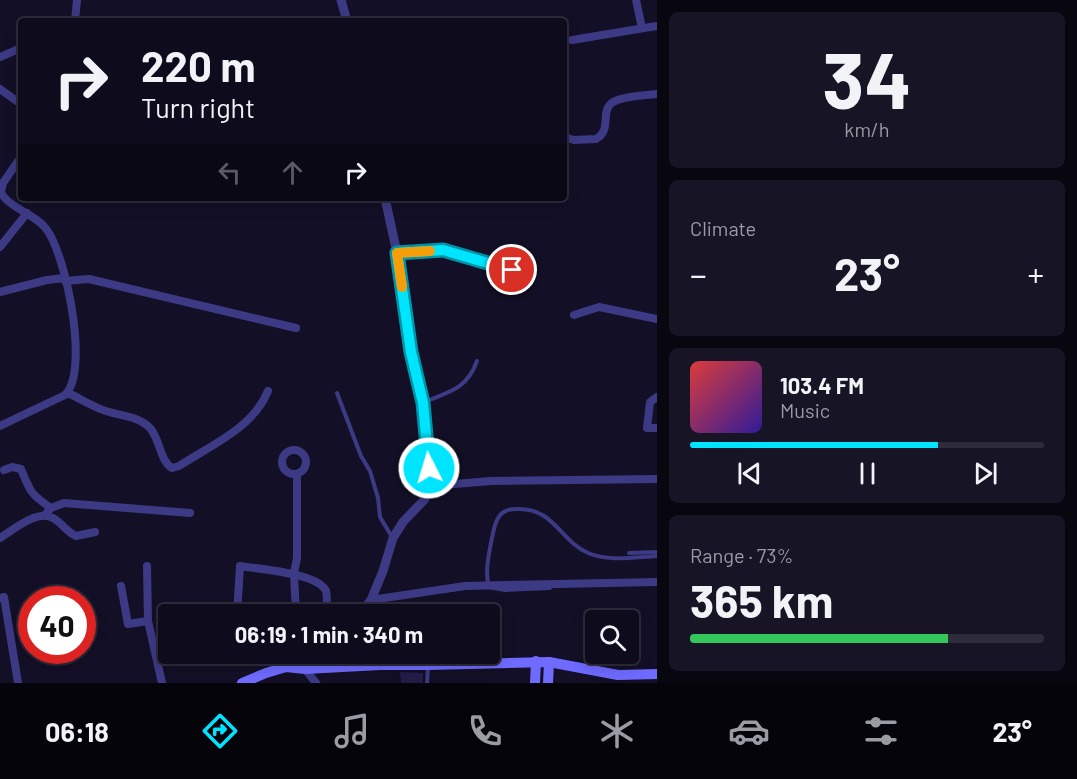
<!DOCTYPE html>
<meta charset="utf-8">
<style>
:root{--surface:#0e0b1c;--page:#171425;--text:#f1f3f6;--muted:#9b9ba3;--line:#2e2b3b;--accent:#00e5ff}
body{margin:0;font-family:Barlow,sans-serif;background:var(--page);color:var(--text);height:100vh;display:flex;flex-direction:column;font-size:22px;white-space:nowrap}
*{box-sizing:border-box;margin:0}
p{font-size:20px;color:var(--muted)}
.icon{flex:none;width:33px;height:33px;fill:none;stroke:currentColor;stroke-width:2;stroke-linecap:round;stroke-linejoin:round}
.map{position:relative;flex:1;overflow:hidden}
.details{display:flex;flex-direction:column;gap:12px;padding:12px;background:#08060f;width:420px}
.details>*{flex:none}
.guide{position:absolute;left:18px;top:18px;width:549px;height:183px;border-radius:6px;box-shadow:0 3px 15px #0003,0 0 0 2px var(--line);background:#0e0b1c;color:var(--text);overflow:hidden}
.controls{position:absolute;left:585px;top:610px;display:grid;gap:12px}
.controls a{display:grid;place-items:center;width:54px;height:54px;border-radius:6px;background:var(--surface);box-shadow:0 3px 15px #0003,0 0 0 2px var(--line);font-size:30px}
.speed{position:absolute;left:18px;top:586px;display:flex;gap:12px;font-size:30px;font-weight:700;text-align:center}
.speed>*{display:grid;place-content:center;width:78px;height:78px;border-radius:50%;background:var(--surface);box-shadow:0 3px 15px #0003,0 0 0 2px var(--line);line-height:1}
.speed .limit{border:9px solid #d22;background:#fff;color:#111}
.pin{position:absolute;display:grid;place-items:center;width:51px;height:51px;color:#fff;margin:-26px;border:3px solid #fff;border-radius:50%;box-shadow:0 2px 6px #0007}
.me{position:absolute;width:66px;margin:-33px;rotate:355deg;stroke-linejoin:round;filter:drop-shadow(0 0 4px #0008)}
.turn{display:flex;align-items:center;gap:21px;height:126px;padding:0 24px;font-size:27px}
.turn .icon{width:78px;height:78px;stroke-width:2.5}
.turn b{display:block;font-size:42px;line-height:51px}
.lanes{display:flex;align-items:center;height:57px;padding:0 24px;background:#0003;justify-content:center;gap:30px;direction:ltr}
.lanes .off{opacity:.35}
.big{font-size:45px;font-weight:700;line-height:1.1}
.details .tile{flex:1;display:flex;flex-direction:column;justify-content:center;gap:9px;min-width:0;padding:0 21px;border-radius:9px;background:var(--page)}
.details .dial{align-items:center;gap:0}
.dial b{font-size:78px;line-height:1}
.song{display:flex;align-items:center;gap:18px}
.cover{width:72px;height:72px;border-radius:9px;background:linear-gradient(135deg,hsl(0 70% 55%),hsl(250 70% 35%))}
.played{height:6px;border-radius:3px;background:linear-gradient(90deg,var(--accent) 70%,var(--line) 70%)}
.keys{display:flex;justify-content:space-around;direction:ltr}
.heat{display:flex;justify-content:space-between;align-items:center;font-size:33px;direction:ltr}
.charge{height:9px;border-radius:4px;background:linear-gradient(90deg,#34c759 73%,var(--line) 0)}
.trip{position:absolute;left:158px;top:604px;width:342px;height:60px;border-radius:6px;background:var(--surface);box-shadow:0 3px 15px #0003,0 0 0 2px var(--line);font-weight:700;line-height:60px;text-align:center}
.dock{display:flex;height:96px;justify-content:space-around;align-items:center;background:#06040b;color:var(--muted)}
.dock .icon{width:42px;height:42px}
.dock .active{color:var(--accent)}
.dock b{font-size:27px;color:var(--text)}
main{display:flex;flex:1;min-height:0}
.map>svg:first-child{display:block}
.building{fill:#241b47;filter:url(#shadow)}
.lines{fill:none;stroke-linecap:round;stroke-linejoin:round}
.service{stroke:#3d3a85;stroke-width:4}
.minor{stroke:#3d3a85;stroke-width:8}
.tertiary{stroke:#3d3a85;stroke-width:9}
.secondary{stroke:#6f6bff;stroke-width:10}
.route-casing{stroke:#0095a6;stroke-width:15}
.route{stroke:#00e5ff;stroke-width:10}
.slow{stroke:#f59e0b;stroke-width:10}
</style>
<main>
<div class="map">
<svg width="657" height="683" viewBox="0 0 657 683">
<defs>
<filter id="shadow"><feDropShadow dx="2" dy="3" stdDeviation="3" flood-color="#0009"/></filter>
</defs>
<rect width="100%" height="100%" fill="#130f26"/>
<path class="building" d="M400,672L423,673V683H401Z"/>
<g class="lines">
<g class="service">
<path d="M398,253L443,250L512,270"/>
<path d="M337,393L361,456L370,471L378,498L380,517L392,537"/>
<path d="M424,402C449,392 467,389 477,361"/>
<path d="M629,553L657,552"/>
<path d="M550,588L505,590L489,587C484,571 490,549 493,533C496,519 500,509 516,509C554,507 560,541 588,553C609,562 635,557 657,556"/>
<path d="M427,683L428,666"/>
</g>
<g class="minor">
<path d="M636,0L642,28"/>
<path d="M75,21L77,0"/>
<path d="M572,40L657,26"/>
<path d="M0,57L21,48"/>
<path d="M0,89L21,104"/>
<path d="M564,137L574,140L596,139C613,129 599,111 613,102C623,96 646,95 657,94"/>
<path d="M0,247L27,213"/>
<path d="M65,281L89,279L296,328"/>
<path d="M0,292L47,280L64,278"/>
<path d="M574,315L599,307L657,319"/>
<path d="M68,393C81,399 93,407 106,411C120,416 139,416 150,428C160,439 160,461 172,468L179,466C211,445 253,428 268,391"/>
<path d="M657,397L650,402L647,428H657"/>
<path d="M0,426L65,395C90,371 66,256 47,230C36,214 8,208 1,192L3,183L21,157"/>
<circle cx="294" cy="462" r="12"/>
<path d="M4,470L12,467L21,469C30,491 30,494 51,508"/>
<path d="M430,486L491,481L657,479"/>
<path d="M45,515L51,508L64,503L190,513"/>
<path d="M0,538C13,530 37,509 53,518C62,523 67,532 76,536L95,532"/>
<path d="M147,566L148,621L162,683"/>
<path d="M121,586L128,624L148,621"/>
<path d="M0,598L4,597L18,683"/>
<path d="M371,600L465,586L657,582"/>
<path d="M237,615L240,566C258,569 318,573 326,591C328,598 326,608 327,615"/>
<path d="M296,615L294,573L297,558V474"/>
<path d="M296,667V654"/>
<path d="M305,669L316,683"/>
</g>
<g class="tertiary">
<path d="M341,0L347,21"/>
<path d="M360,615L371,600L383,571L393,538L403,522L425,499L430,486L423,403L411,352L397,253L385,198"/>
<path d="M333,654L335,667"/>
</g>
<g class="secondary">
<path d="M242,683L266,673L286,667L305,669L380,665H428L549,662L618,675L657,674"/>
<path d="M535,683L536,661"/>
<path d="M548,683L549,662"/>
</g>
</g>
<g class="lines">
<g class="route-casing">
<path id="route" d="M429,468L423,403L411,352L397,253L443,250L512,270"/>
</g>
<use href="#route" class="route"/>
<path class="slow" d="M402,287L397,253L430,251"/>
</g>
</svg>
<div class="controls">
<a><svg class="icon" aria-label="search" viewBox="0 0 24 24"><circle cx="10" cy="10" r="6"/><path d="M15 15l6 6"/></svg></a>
</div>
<div class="speed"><div class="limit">40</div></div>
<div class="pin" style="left:512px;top:270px;background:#d93025"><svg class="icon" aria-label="arrive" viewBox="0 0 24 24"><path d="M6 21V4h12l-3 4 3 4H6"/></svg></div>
<svg class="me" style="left:429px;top:468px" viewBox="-20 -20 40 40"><circle r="17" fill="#00e5ff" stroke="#fff" stroke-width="3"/><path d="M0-11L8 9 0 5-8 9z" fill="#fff"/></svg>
<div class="trip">06:19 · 1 min · 340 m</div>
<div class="guide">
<div class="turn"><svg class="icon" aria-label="right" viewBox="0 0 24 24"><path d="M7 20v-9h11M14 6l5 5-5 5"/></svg><div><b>220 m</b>Turn right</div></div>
<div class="lanes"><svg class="icon off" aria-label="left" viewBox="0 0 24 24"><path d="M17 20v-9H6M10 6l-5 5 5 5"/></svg><svg class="icon off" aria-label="ahead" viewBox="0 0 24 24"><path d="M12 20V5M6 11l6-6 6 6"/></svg><svg class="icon" aria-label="right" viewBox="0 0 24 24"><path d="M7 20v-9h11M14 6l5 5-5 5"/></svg></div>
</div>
</div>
<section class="details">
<div class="tile dial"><b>34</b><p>km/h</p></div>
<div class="tile"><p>Climate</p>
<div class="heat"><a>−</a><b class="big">23°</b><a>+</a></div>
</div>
<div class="tile">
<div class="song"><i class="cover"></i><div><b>103.4 FM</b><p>Music</p></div></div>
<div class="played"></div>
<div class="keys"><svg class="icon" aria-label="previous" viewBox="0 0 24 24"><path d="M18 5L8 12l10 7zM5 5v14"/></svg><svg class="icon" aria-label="pause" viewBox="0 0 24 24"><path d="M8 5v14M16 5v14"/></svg><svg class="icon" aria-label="next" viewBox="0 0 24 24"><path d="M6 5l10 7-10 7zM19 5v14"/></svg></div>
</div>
<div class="tile"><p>Range · 73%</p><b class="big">365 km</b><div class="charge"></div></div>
</section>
</main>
<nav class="dock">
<b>06:18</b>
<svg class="icon active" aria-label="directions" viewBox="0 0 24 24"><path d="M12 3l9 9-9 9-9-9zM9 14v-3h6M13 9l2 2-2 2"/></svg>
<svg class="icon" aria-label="music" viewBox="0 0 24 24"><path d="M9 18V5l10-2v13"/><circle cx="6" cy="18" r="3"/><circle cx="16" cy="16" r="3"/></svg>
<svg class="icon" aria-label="phone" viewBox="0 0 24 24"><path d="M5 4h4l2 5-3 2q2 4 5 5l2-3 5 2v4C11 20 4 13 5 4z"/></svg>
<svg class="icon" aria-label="climate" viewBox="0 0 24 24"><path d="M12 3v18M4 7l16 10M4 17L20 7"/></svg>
<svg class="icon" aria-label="car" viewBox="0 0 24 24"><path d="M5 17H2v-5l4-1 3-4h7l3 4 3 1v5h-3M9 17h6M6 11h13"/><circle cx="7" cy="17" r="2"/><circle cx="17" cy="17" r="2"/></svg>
<svg class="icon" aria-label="filters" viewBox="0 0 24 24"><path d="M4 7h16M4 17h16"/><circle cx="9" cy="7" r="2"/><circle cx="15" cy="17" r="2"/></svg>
<b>23°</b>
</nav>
